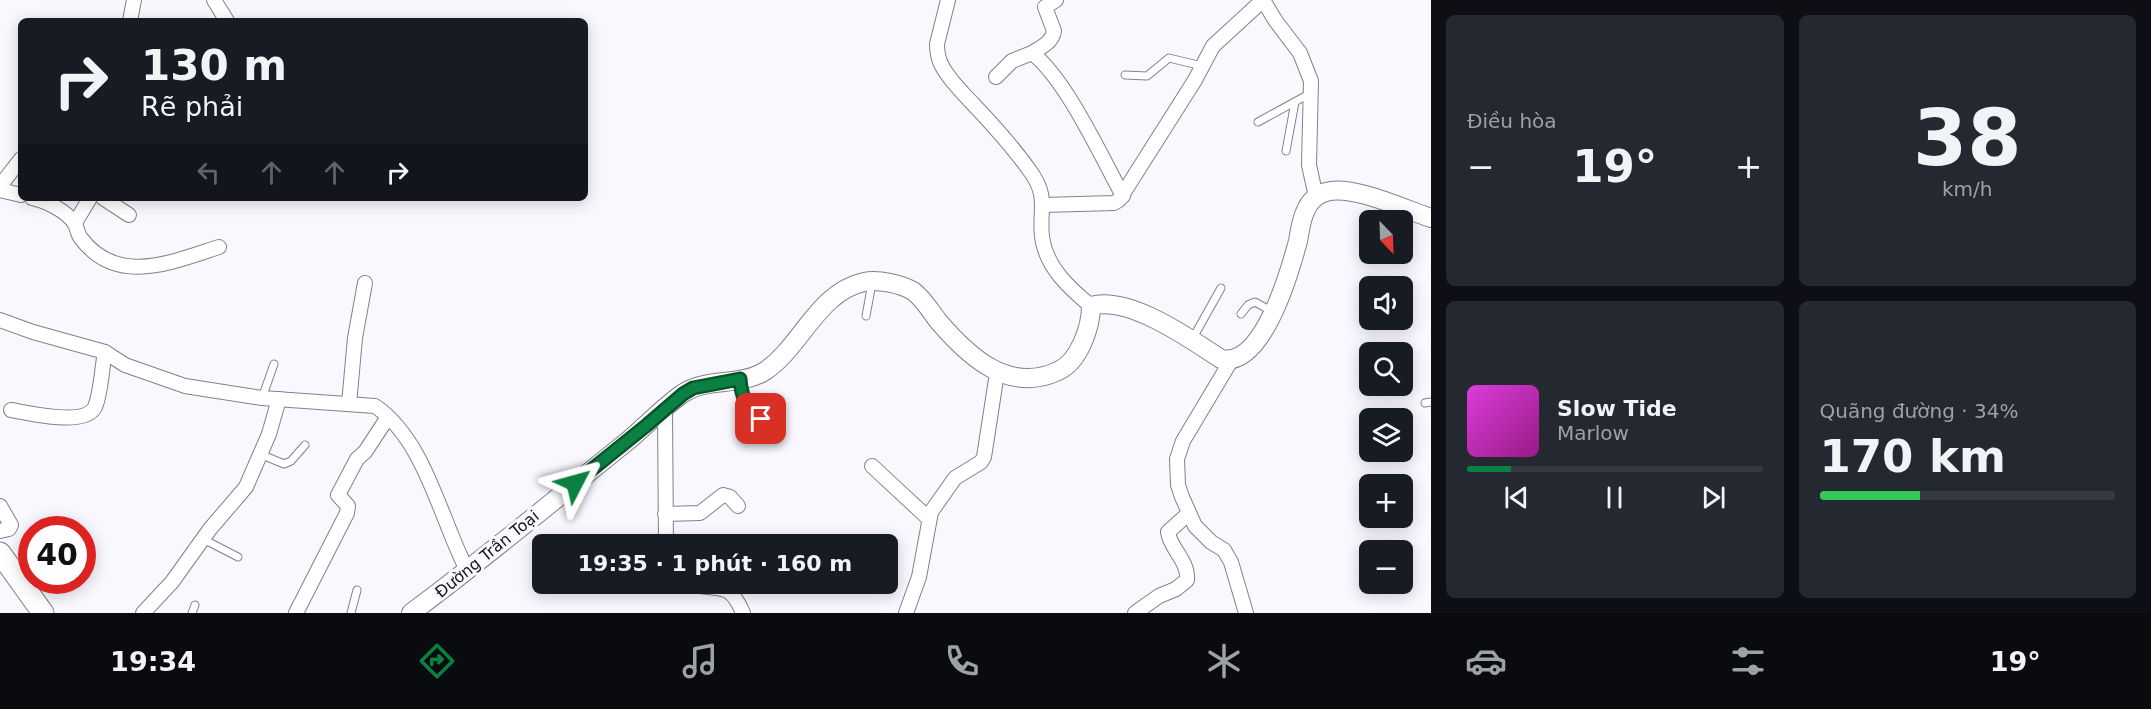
<!DOCTYPE html>
<html lang="vi">
<meta charset="utf-8">
<style>
:root{--surface:#171b24;--page:#242831;--text:#f1f3f6;--muted:#9ea1a6;--line:#363941;--accent:#0b8043}
body{margin:0;font-family:"DejaVu Sans",sans-serif;background:var(--page);color:var(--text);height:100vh;display:flex;flex-direction:column;font-size:22px;white-space:nowrap}
*{box-sizing:border-box;margin:0}
p{font-size:20px;color:var(--muted)}
.icon{flex:none;width:33px;height:33px;fill:none;stroke:currentColor;stroke-width:2;stroke-linecap:round;stroke-linejoin:round}
.map{position:relative;flex:1;overflow:hidden}
.details{display:flex;flex-direction:column;gap:15px;padding:15px;background:#0d0f14;width:720px}
.details>*{flex:none}
.guide{position:absolute;left:18px;top:18px;width:570px;height:183px;border-radius:9px;box-shadow:0 3px 15px #0003;background:#171b24;color:var(--text);overflow:hidden}
.needle{width:39px;rotate:157deg}
.controls{position:absolute;left:1359px;top:210px;display:grid;gap:12px}
.controls a{display:grid;place-items:center;width:54px;height:54px;border-radius:9px;background:var(--surface);box-shadow:0 3px 15px #0003;font-size:30px}
.speed{position:absolute;left:18px;top:516px;display:flex;gap:12px;font-size:30px;font-weight:700;text-align:center}
.speed>*{display:grid;place-content:center;width:78px;height:78px;border-radius:50%;background:var(--surface);box-shadow:0 3px 15px #0003;line-height:1}
.speed .limit{border:9px solid #d22;background:#fff;color:#111}
.pin{position:absolute;display:grid;place-items:center;width:51px;height:51px;color:#fff;margin:-26px;border-radius:12px;box-shadow:0 3px 9px #0006}
.me{position:absolute;width:66px;margin:-33px;rotate:51deg;stroke-linejoin:round;filter:drop-shadow(0 0 4px #0008)}
.turn{display:flex;align-items:center;gap:21px;height:126px;padding:0 24px;font-size:27px}
.turn .icon{width:78px;height:78px;stroke-width:2.5}
.turn b{display:block;font-size:42px;line-height:51px}
.lanes{display:flex;align-items:center;height:57px;padding:0 24px;background:#0003;justify-content:center;gap:30px;direction:ltr}
.lanes .off{opacity:.35}
.big{font-size:45px;font-weight:700;line-height:1.1}
.details .widget{flex:1;display:flex;flex-direction:column;justify-content:center;gap:9px;min-width:0;padding:0 21px;border-radius:9px;background:var(--page)}
.details .dial{align-items:center;gap:0}
.dial b{font-size:78px;line-height:1}
.song{display:flex;align-items:center;gap:18px}
.cover{width:72px;height:72px;border-radius:9px;background:linear-gradient(135deg,hsl(300 70% 55%),hsl(310 70% 35%))}
.played{height:6px;border-radius:3px;background:linear-gradient(90deg,var(--accent) 15%,var(--line) 15%)}
.keys{display:flex;justify-content:space-around;direction:ltr}
.heat{display:flex;justify-content:space-between;align-items:center;font-size:33px;direction:ltr}
.charge{height:9px;border-radius:4px;background:linear-gradient(90deg,#34c759 34%,var(--line) 0)}
.details .tiles{flex:1;display:grid;gap:15px;grid-template-columns:repeat(2,1fr)}
.trip{position:absolute;left:532px;top:534px;width:366px;height:60px;border-radius:9px;background:var(--surface);box-shadow:0 3px 15px #0003;font-weight:700;line-height:60px;text-align:center}
.menu{display:flex;height:96px;justify-content:space-around;align-items:center;background:#090b0e;color:var(--muted)}
.menu .icon{width:42px;height:42px}
.menu .on{color:var(--accent)}
.menu b{font-size:27px;color:var(--text)}
main{display:flex;flex:1;min-height:0}
.map>svg:first-child{display:block}
.lines{fill:none;stroke-linecap:round;stroke-linejoin:round}
.lane-casing{stroke:#838188;stroke-width:9}
.street-casing{stroke:#838188;stroke-width:16}
.secondary-casing{stroke:#838188;stroke-width:20}
.primary-casing{stroke:#838188;stroke-width:23}
.lane{stroke:#fff;stroke-width:7}
.street{stroke:#fff;stroke-width:14}
.secondary{stroke:#fff;stroke-width:18}
.primary{stroke:#fff;stroke-width:21}
.route-casing{stroke:#07532c;stroke-width:15}
.route{stroke:#0b8043;stroke-width:10}
.labels{text-anchor:middle;dominant-baseline:central;stroke-width:6;stroke-linejoin:round;paint-order:stroke}
.street-label{font-size:16px;fill:#151417;stroke:#faf8ff}
</style>
<main>
<div class="map">
<svg width="1431" height="613" viewBox="0 0 1431 613">
<rect width="100%" height="100%" fill="#faf8ff"/>
<g class="lines">
<g class="lane-casing">
<g id="lane">
<path d="M1125,75L1147,76L1169,58L1202,66"/>
<path d="M1258,122L1311,93"/>
<path d="M1286,151L1295,102"/>
<path d="M1241,314L1248,305L1255,302L1273,312"/>
<path d="M866,316L872,283"/>
<path d="M1193,338L1221,288"/>
<path d="M740,381C741,406 758,417 776,430"/>
<path d="M262,398L274,364"/>
<path d="M1425,403L1431,402"/>
<path d="M260,454L284,464L291,461L305,445"/>
<path d="M203,539L238,557"/>
<path d="M792,544L796,540"/>
<path d="M734,593L753,584"/>
<path d="M192,613L195,605"/>
<path d="M351,613L357,590"/>
</g>
</g>
<g class="street-casing">
<g id="street">
<path d="M214,0L227,21"/>
<path d="M948,0L937,44C937,53 938,59 942,66C950,81 963,93 974,105C994,126 1013,147 1030,171C1049,197 1039,209 1042,237C1046,267 1069,288 1091,306"/>
<path d="M1056,0L1045,7L1054,31C1052,43 1041,47 1032,53C1066,79 1101,156 1123,196"/>
<path d="M1263,0L1275,20L1300,53L1311,81L1309,165L1316,197"/>
<path d="M130,21L134,0"/>
<path d="M996,77L1012,61L1032,53"/>
<path d="M0,186L21,159"/>
<path d="M0,190L21,195"/>
<path d="M32,198C46,201 67,211 75,224C77,228 77,232 80,237C116,287 172,262 219,247"/>
<path d="M103,198L129,215"/>
<path d="M1043,205L1114,203L1119,200L1195,80L1213,46L1263,0"/>
<path d="M75,223L90,198"/>
<path d="M0,320L33,332L105,352L125,365L185,386L262,398L375,406C425,440 440,518 467,570"/>
<path d="M1232,359L1183,441L1177,459L1178,485L1182,497L1195,526L1211,542L1224,550L1231,562L1246,613"/>
<path d="M349,404L355,338L365,283"/>
<path d="M665,409L666,544"/>
<path d="M11,410C29,413 85,427 95,407C101,393 102,367 105,352"/>
<path d="M872,466L928,518"/>
<path d="M0,506L11,525L9,529L0,531"/>
<path d="M665,514L700,513L723,495L730,497L738,506"/>
<path d="M691,584C721,592 729,580 743,613"/>
<path d="M143,613L172,582L210,529L246,487L269,434L279,399"/>
<path d="M296,613L347,513L348,506L338,495L357,459L365,452L388,417"/>
<path d="M906,613L919,577L931,512L955,478L981,462L984,457L997,373"/>
<path d="M1135,613L1159,596L1176,589L1187,580C1189,561 1170,549 1168,532L1189,513"/>
</g>
</g>
<g class="secondary-casing">
<path id="secondary" d="M411,613C484,559 553,501 624,444C644,428 662,408 682,394C706,377 740,387 765,371C801,347 818,292 864,282C878,279 901,284 913,291C923,298 931,312 939,322C969,357 1009,394 1058,371C1079,362 1091,327 1091,306C1129,295 1190,339 1221,359C1263,368 1290,271 1298,241C1300,231 1301,219 1306,210C1309,202 1317,194 1326,192C1351,184 1404,209 1431,218"/>
</g>
<g class="primary-casing">
<path id="primary" d="M0,553L43,613"/>
</g>
<use href="#lane" class="lane"/>
<use href="#street" class="street"/>
<use href="#secondary" class="secondary"/>
<use href="#primary" class="primary"/>
</g>
<g class="lines">
<g class="route-casing">
<path id="route" d="M575,483L647,425L683,394L693,388L740,379C741,395 747,410 761,419"/>
</g>
<use href="#route" class="route"/>
</g>
<g class="labels">
<g class="street-label">
<text transform="translate(487 554) rotate(-39)">Đường Trần Toại</text>
</g>
</g>
</svg>
<div class="controls">
<a><svg class="needle" viewBox="-14 -14 28 28"><path d="M0-13l5 13h-10z" fill="#e53935"/><path d="M0 13l5-13h-10z" fill="#9ea1a6"/></svg></a>
<a><svg class="icon" aria-label="sound" viewBox="0 0 24 24"><path d="M4 9h4l5-4v14l-5-4H4zM17 9q2 3 0 6"/></svg></a>
<a><svg class="icon" aria-label="search" viewBox="0 0 24 24"><circle cx="10" cy="10" r="6"/><path d="M15 15l6 6"/></svg></a>
<a><svg class="icon" aria-label="layers" viewBox="0 0 24 24"><path d="M12 4l9 5-9 5-9-5zM3 14l9 5 9-5"/></svg></a>
<a>+</a>
<a>−</a>
</div>
<div class="speed"><div class="limit">40</div></div>
<div class="pin" style="left:761px;top:419px;background:#d93025"><svg class="icon" aria-label="arrive" viewBox="0 0 24 24"><path d="M6 21V4h12l-3 4 3 4H6"/></svg></div>
<svg class="me" style="left:575px;top:483px" viewBox="-20 -20 40 40"><path d="M0-17L14 15 0 8-14 15z" fill="#0b8043" stroke="#fff" stroke-width="4"/></svg>
<div class="trip">19:35 · 1 phút · 160 m</div>
<div class="guide">
<div class="turn"><svg class="icon" aria-label="right" viewBox="0 0 24 24"><path d="M7 20v-9h11M14 6l5 5-5 5"/></svg><div><b>130 m</b>Rẽ phải</div></div>
<div class="lanes"><svg class="icon off" aria-label="left" viewBox="0 0 24 24"><path d="M17 20v-9H6M10 6l-5 5 5 5"/></svg><svg class="icon off" aria-label="ahead" viewBox="0 0 24 24"><path d="M12 20V5M6 11l6-6 6 6"/></svg><svg class="icon off" aria-label="ahead" viewBox="0 0 24 24"><path d="M12 20V5M6 11l6-6 6 6"/></svg><svg class="icon" aria-label="right" viewBox="0 0 24 24"><path d="M7 20v-9h11M14 6l5 5-5 5"/></svg></div>
</div>
</div>
<section class="details">
<div class="tiles">
<div class="widget"><p>Điều hòa</p>
<div class="heat"><a>−</a><b class="big">19°</b><a>+</a></div>
</div>
<div class="widget dial"><b>38</b><p>km/h</p></div>
<div class="widget">
<div class="song"><i class="cover"></i><div><b>Slow Tide</b><p>Marlow</p></div></div>
<div class="played"></div>
<div class="keys"><svg class="icon" aria-label="previous" viewBox="0 0 24 24"><path d="M18 5L8 12l10 7zM5 5v14"/></svg><svg class="icon" aria-label="pause" viewBox="0 0 24 24"><path d="M8 5v14M16 5v14"/></svg><svg class="icon" aria-label="next" viewBox="0 0 24 24"><path d="M6 5l10 7-10 7zM19 5v14"/></svg></div>
</div>
<div class="widget"><p>Quãng đường · 34%</p><b class="big">170 km</b><div class="charge"></div></div>
</div>
</section>
</main>
<nav class="menu">
<b>19:34</b>
<svg class="icon on" aria-label="directions" viewBox="0 0 24 24"><path d="M12 3l9 9-9 9-9-9zM9 14v-3h6M13 9l2 2-2 2"/></svg>
<svg class="icon" aria-label="music" viewBox="0 0 24 24"><path d="M9 18V5l10-2v13"/><circle cx="6" cy="18" r="3"/><circle cx="16" cy="16" r="3"/></svg>
<svg class="icon" aria-label="phone" viewBox="0 0 24 24"><path d="M5 4h4l2 5-3 2q2 4 5 5l2-3 5 2v4C11 20 4 13 5 4z"/></svg>
<svg class="icon" aria-label="climate" viewBox="0 0 24 24"><path d="M12 3v18M4 7l16 10M4 17L20 7"/></svg>
<svg class="icon" aria-label="car" viewBox="0 0 24 24"><path d="M5 17H2v-5l4-1 3-4h7l3 4 3 1v5h-3M9 17h6M6 11h13"/><circle cx="7" cy="17" r="2"/><circle cx="17" cy="17" r="2"/></svg>
<svg class="icon" aria-label="filters" viewBox="0 0 24 24"><path d="M4 7h16M4 17h16"/><circle cx="9" cy="7" r="2"/><circle cx="15" cy="17" r="2"/></svg>
<b>19°</b>
</nav>
